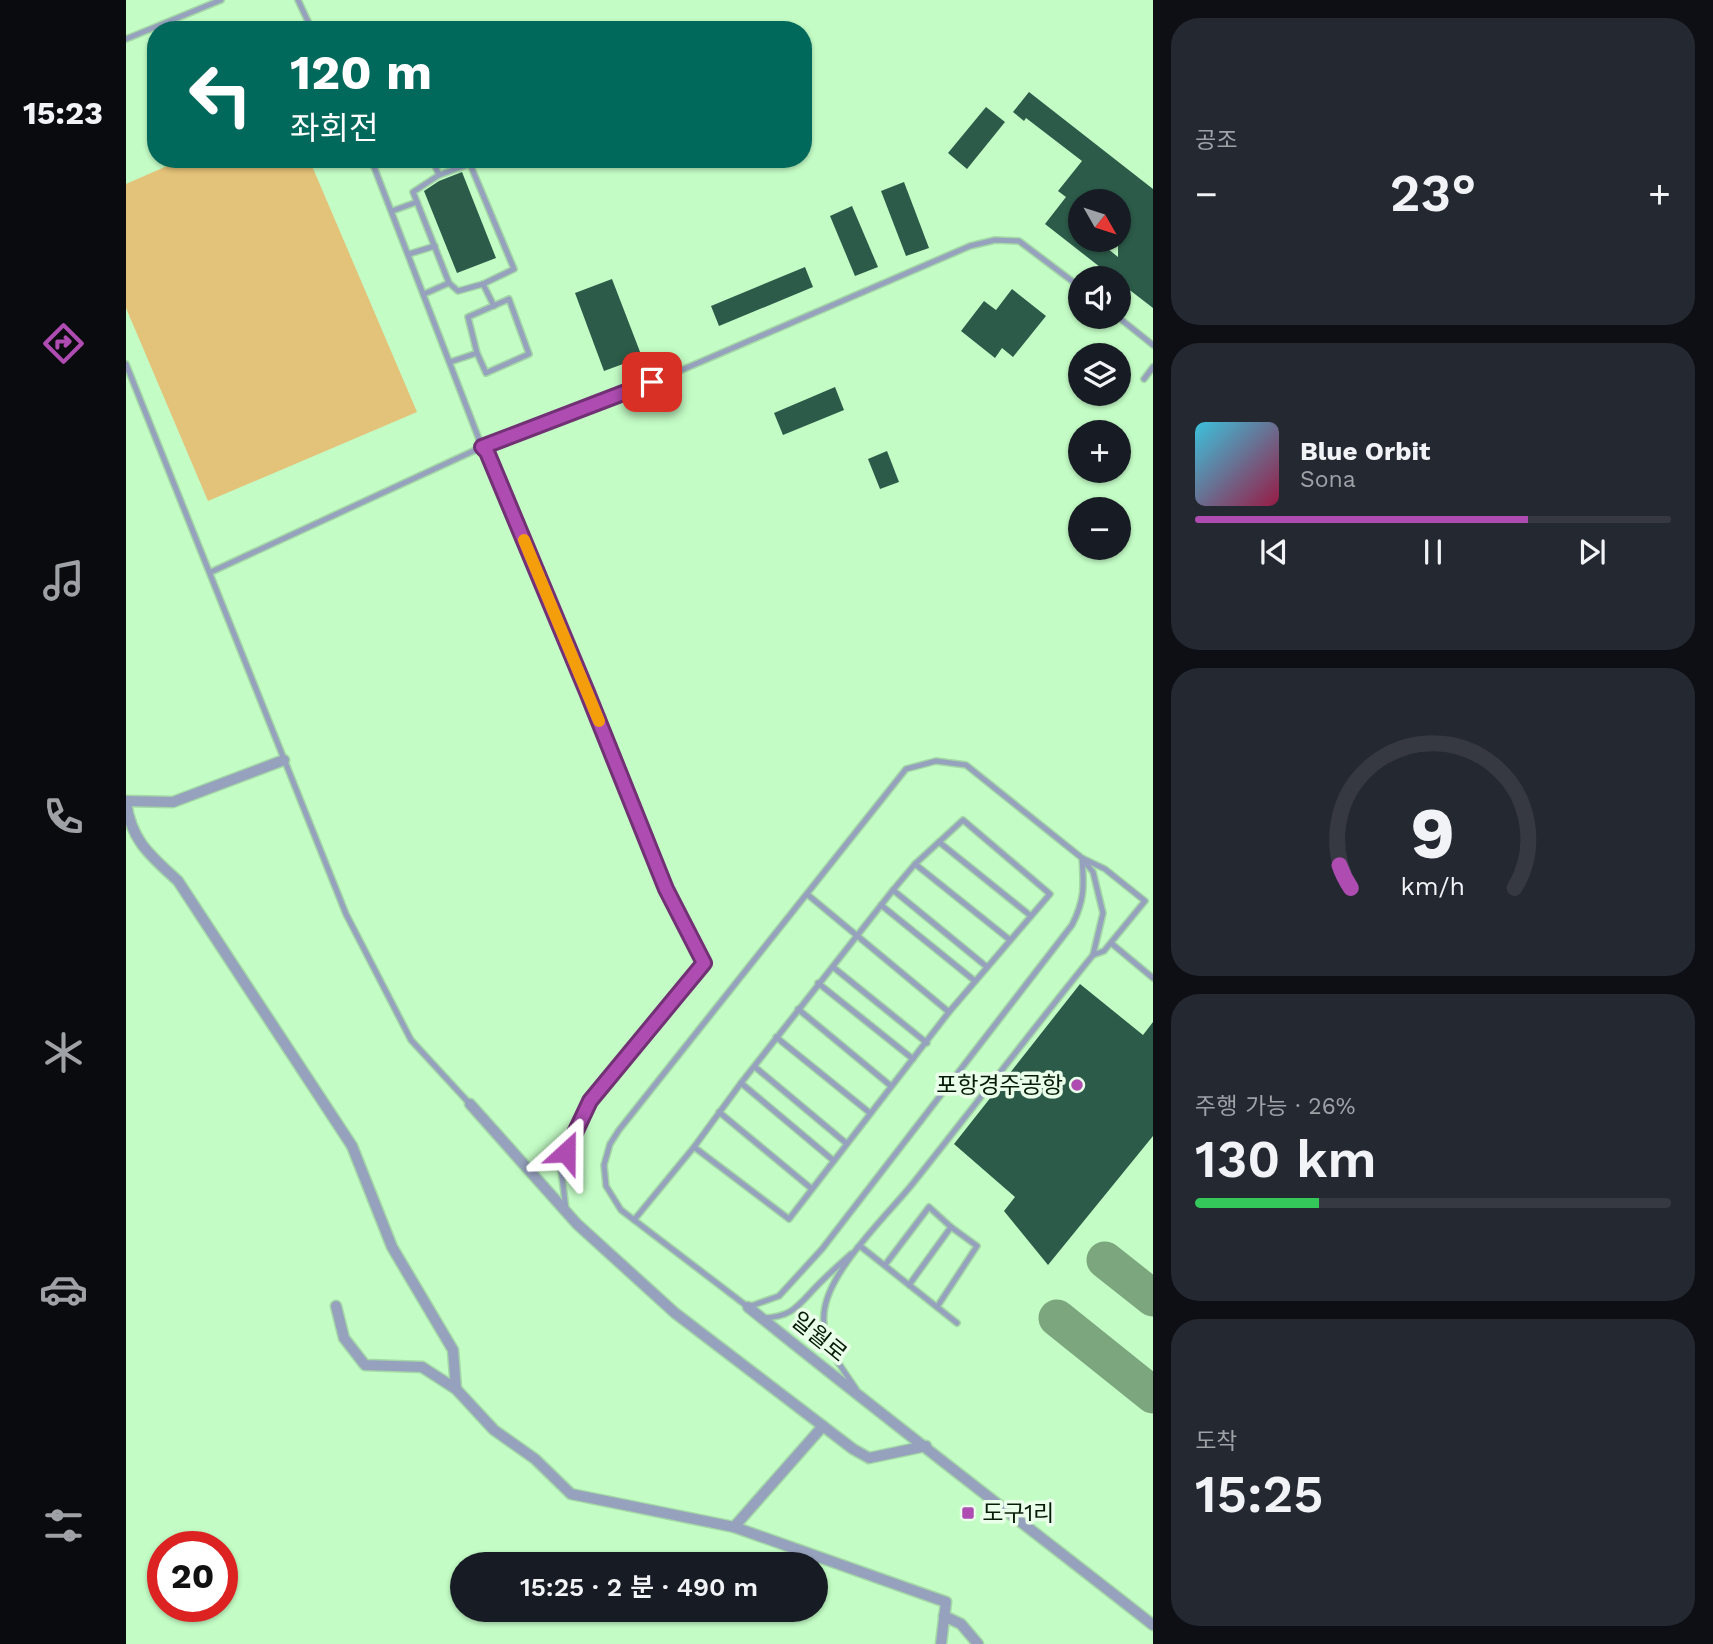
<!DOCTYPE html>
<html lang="ko">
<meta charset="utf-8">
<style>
:root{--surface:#171b24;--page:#242831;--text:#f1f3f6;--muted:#9ea1a6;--line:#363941;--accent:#ae4cb2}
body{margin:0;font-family:"Work Sans","Noto Sans KR",sans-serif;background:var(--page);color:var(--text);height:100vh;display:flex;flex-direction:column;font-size:26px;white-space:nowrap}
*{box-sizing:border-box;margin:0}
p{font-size:23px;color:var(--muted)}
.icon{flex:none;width:38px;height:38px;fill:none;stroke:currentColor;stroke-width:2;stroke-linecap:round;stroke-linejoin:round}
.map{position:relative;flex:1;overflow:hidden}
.details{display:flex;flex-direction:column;gap:18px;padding:18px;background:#0d0f14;width:560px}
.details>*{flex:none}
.hud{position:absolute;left:21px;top:21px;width:665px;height:147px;border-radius:28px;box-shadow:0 2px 5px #0004;background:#00695c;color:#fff;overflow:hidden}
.needle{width:46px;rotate:129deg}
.tools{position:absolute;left:942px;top:189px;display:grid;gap:14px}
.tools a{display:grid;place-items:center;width:63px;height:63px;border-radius:50%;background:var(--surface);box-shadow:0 2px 5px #0004;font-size:35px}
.speed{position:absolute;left:21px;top:1531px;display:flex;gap:14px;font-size:35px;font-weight:700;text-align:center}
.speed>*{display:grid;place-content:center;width:91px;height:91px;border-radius:50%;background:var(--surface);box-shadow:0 2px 5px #0004;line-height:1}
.speed .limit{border:10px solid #d22;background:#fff;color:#111}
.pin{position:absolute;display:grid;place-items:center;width:60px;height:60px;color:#fff;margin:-30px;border-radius:14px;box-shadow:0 4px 10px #0006}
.me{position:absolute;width:77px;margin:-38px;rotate:24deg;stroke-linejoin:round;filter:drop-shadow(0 0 5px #0008)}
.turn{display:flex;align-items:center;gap:24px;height:147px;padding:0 28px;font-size:32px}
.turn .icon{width:91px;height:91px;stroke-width:2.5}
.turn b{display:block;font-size:49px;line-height:60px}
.big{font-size:52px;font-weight:600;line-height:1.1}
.details .tile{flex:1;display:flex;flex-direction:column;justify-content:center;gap:10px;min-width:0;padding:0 24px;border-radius:28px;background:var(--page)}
.details .dial{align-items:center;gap:0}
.dial svg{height:182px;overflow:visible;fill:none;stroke:var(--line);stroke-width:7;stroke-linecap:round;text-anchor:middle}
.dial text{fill:var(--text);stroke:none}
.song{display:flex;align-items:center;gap:21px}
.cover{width:84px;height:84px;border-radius:10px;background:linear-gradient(135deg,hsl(190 70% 55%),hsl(340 70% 35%))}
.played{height:7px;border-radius:4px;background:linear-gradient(90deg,var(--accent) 70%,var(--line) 70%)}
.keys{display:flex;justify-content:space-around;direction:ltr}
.heat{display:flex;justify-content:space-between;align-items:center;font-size:38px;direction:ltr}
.charge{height:10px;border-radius:5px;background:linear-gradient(90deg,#34c759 26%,var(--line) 0)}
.trip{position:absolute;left:324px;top:1552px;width:378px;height:70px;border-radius:35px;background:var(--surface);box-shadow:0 2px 5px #0004;font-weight:600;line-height:70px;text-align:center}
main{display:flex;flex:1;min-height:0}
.menu{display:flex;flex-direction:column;width:126px;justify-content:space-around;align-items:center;background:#090b0e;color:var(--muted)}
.menu .icon{width:49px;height:49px}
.menu .active{color:var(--accent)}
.menu b{font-size:32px;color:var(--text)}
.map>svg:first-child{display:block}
.green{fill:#e3c279}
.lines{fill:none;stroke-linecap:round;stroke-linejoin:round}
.taxiway{stroke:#7ca77e;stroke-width:37}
.building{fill:#2c5b49;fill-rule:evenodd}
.service-casing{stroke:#a5d8a7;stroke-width:8}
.minor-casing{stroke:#a5d8a7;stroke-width:13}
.service{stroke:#96a2bd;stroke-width:5}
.minor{stroke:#96a2bd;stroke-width:10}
.route-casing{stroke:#713174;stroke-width:18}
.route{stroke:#ae4cb2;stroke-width:12}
.slow{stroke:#f59e0b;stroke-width:12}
.poi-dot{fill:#ae4cb2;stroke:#e9ffe9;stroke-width:2.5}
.labels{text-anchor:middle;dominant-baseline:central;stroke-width:7;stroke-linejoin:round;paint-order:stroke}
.poi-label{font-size:23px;fill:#051a07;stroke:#e9ffe9;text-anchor:end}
.street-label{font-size:23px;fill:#051a07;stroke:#e9ffe9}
</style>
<main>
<nav class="menu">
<b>15:23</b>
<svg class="icon active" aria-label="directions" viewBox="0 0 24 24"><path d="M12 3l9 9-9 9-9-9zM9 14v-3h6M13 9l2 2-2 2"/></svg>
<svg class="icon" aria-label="music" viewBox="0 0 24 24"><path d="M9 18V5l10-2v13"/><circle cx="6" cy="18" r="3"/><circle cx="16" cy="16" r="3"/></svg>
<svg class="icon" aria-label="phone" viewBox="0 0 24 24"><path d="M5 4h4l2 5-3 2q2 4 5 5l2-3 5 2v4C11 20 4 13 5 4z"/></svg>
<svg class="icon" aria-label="climate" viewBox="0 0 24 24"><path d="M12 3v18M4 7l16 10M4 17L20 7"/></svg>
<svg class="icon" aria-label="car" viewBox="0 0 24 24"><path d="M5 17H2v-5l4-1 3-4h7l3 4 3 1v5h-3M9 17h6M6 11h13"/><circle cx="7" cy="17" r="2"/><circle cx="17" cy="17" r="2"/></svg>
<svg class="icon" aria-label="filters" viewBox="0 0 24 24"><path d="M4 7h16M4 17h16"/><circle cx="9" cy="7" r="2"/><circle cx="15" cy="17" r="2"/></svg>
</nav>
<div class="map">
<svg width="1027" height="1644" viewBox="0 0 1027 1644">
<rect width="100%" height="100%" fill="#c3fcc5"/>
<path class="green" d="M57,159H183L291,412L82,501L0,308V184Z"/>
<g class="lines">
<g class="taxiway">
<path d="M979,1260L1027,1298"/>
<path d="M931,1318L1027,1395"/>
</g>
</g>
<g class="building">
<path d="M903,92L1027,189V308L992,281V278H988L919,224L940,197L932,191L956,161L900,118L898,121L887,112ZM954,201H992V257L971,240H954Z"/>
<path d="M860,107L879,122L841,169L822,153Z"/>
<path d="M336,172L370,258L331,273L298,191L313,181Z"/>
<path d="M778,182L803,248L780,256L755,191Z"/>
<path d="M726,206L752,267L729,276L704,216Z"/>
<path d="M679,267L687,287L593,326L585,306Z"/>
<path d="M486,279L516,357L478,371L449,293Z"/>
<path d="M886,289L920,316L887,357L876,348L869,358L835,331L858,301L870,310Z"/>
<path d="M709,387L718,410L657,435L648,413Z"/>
<path d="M761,451L773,482L754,489L742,459Z"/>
<path d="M954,984L1017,1035L1027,1022V1136L922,1265L878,1211L889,1197L828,1144Z"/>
</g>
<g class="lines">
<g class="service-casing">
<g id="service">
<path d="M172,0L186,30"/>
<path d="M0,39L95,0"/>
<path d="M245,159L356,447L361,452L461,692L540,889L578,963L464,1101L441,1146L435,1170L440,1209"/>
<path d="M313,175L344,164L388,269L357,284"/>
<path d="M291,202L287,192L313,175L306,159"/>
<path d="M266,211L291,202L323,283L298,294"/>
<path d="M283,254L309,246"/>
<path d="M323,283L332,291L357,284L368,306"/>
<path d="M383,299L403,354L360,373L351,353L342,317Z"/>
<path d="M992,317L1027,345"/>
<path d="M324,362L351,353"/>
<path d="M0,364L220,914L285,1040L344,1104"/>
<path d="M1018,379L1027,367"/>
<path d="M85,572L356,447L551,372L844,246L869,240L893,241L954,287"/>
<path d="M837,820L924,894L823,1012L663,1219L568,1147L615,1083L767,890L789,864Z"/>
<path d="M813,842L905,916"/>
<path d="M956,858C958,885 959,900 946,925L696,1249L653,1296L622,1307L495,1210L480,1186L478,1165L484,1144L493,1130L780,769L810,761L840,765L956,858L979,869L1019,901L978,951L967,955"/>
<path d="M789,864L884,940"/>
<path d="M767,890L861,967"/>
<path d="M682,895L823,1012"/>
<path d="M755,905L849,981"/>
<path d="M985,943L1027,978"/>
<path d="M707,967L801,1043"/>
<path d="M692,983L787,1059"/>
<path d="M672,1009L765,1086"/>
<path d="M650,1037L744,1113"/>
<path d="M629,1067L720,1143"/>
<path d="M615,1083L708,1161"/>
<path d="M593,1112L686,1189"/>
<path d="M508,1220L568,1147"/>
<path d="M732,1247L734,1246L831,1323"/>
<path d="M759,1265L803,1207L825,1227L851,1246L811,1307"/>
<path d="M783,1285L825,1227"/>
<path d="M637,1318C665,1317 671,1307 688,1289C700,1276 713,1265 725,1254"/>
<path d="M730,1389C714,1364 695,1345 698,1313C702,1270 762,1215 788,1182C848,1107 906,1030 967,955L977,913L967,872L958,861"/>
</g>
</g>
<g class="minor-casing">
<g id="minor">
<path d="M0,801L47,802L158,760"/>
<path d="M0,802C5,841 25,856 52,881L226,1146L266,1247L327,1350L330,1389"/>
<path d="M344,1104L451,1224L549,1313L727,1449L743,1458L800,1446"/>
<path d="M210,1306L218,1338L239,1365L296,1367L330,1389L368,1430L409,1459L445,1494L608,1527"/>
<path d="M622,1307C755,1415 892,1519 1027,1625"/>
<path d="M697,1426L608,1527L820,1602L815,1644"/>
<path d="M818,1616L835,1624L852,1644"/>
</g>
</g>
<use href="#service" class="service"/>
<use href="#minor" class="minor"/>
</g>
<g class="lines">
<g class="route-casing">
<path id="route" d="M440,1152L464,1101L578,963L540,889L461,692L361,452L356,447L526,382"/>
</g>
<use href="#route" class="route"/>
<path class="slow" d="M398,540L473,721"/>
</g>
<g class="poi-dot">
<circle cx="951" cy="1085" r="7"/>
<rect x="835" y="1506" width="14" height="14" rx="3.5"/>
</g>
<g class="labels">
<g class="poi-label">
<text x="937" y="1085">포항경주공항</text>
<text x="856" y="1513" text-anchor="start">도구1리</text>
</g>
<g class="street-label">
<text transform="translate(693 1337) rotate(39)">일월로</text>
</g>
</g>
</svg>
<div class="tools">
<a><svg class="needle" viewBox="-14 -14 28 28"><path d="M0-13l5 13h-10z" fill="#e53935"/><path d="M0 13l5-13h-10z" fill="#9ea1a6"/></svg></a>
<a><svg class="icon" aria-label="sound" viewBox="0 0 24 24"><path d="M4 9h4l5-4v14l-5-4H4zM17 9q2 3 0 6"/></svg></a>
<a><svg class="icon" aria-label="layers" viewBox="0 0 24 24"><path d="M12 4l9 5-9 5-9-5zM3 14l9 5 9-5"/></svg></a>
<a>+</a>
<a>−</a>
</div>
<div class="speed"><div class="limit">20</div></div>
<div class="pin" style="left:526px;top:382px;background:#d93025"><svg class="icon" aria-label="arrive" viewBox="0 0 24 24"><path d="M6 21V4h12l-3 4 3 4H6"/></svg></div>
<svg class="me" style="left:440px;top:1152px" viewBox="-20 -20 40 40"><path d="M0-17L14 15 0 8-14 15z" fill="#ae4cb2" stroke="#fff" stroke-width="4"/></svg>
<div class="trip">15:25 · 2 분 · 490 m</div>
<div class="hud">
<div class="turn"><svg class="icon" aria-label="left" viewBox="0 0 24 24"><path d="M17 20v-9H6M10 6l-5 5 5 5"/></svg><div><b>120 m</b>좌회전</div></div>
</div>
</div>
<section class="details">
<div class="tile"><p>공조</p>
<div class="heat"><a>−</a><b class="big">23°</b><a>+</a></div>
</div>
<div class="tile">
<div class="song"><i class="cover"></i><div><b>Blue Orbit</b><p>Sona</p></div></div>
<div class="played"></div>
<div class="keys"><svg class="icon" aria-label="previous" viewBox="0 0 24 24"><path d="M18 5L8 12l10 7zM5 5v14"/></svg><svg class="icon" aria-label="pause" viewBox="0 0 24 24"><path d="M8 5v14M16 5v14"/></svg><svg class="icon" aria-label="next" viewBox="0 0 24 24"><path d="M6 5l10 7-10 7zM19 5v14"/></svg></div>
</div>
<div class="tile dial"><svg viewBox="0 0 100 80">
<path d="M14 69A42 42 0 1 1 86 69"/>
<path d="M14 69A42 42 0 0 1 9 59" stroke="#ae4cb2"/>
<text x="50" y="56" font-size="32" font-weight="700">9</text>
<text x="50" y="72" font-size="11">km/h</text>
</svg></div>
<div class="tile"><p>주행 가능 · 26%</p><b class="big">130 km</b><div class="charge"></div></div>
<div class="tile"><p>도착</p><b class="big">15:25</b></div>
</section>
</main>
